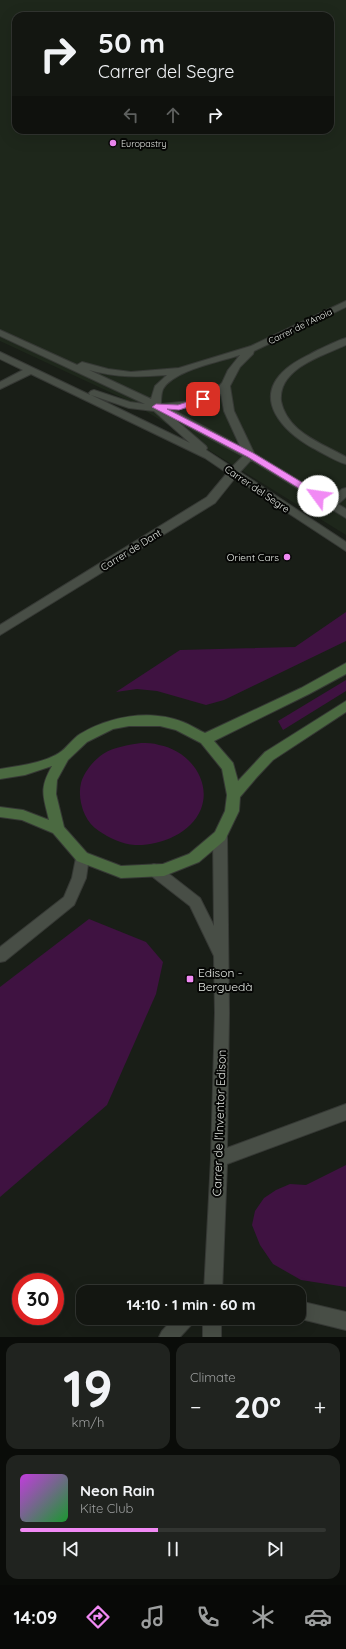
<!DOCTYPE html>
<meta charset="utf-8">
<style>
:root{--surface:#131611;--page:#20231f;--text:#f1f3f6;--muted:#9d9f9f;--line:#323531;--accent:#f18af4}
body{margin:0;font-family:Quicksand,sans-serif;background:var(--page);color:var(--text);height:100vh;display:flex;flex-direction:column;font-size:15px;white-space:nowrap}
*{box-sizing:border-box;margin:0}
p{font-size:13px;color:var(--muted)}
.icon{flex:none;width:22px;height:22px;fill:none;stroke:currentColor;stroke-width:2;stroke-linecap:round;stroke-linejoin:round}
.map{position:relative;height:1337px;overflow:hidden}
.panel{display:flex;flex-direction:column;gap:6px;padding:6px;background:#0a0c09;flex:1}
.panel>*{flex:none}
.guide{position:absolute;left:12px;top:12px;width:322px;height:122px;border-radius:12px;box-shadow:0 4px 16px #0002,0 0 0 1px var(--line);background:#131611;color:var(--text);overflow:hidden}
.speed{position:absolute;left:12px;top:1273px;display:flex;gap:8px;font-size:20px;font-weight:700;text-align:center}
.speed>*{display:grid;place-content:center;width:52px;height:52px;border-radius:50%;background:var(--surface);box-shadow:0 4px 16px #0002,0 0 0 1px var(--line);line-height:1}
.speed .limit{border:6px solid #d22;background:#fff;color:#111}
.pin{position:absolute;display:grid;place-items:center;width:34px;height:34px;color:#fff;margin:-17px;border-radius:8px;box-shadow:0 2px 6px #0006}
.me{position:absolute;width:44px;margin:-22px;rotate:301deg;stroke-linejoin:round;filter:drop-shadow(0 0 3px #0008)}
.turn{display:flex;align-items:center;gap:14px;height:84px;padding:0 20px;font-size:18px}
.turn .icon{width:52px;height:52px;stroke-width:2.5}
.turn b{display:block;font-size:28px;line-height:34px}
.lanes{display:flex;align-items:center;height:38px;padding:0 20px;background:#0003;justify-content:center;gap:20px;direction:ltr}
.lanes .off{opacity:.35}
.big{font-size:30px;font-weight:700;line-height:1.1}
.panel .widget{flex:1;display:flex;flex-direction:column;justify-content:center;gap:6px;min-width:0;padding:0 14px;border-radius:12px;background:var(--page)}
.panel .dial{align-items:center;gap:0}
.dial b{font-size:52px;line-height:1}
.song{display:flex;align-items:center;gap:12px}
.cover{width:48px;height:48px;border-radius:6px;background:linear-gradient(135deg,hsl(290 70% 55%),hsl(130 70% 35%))}
.played{height:4px;border-radius:2px;background:linear-gradient(90deg,var(--accent) 45%,var(--line) 45%)}
.keys{display:flex;justify-content:space-around;direction:ltr}
.heat{display:flex;justify-content:space-between;align-items:center;font-size:22px;direction:ltr}
.panel .tiles{flex:1;display:grid;gap:6px;grid-template-columns:1fr 1fr}
.widget:last-child{grid-column:span 2}
.trip{position:absolute;left:76px;top:1285px;width:230px;height:40px;border-radius:12px;background:var(--surface);box-shadow:0 4px 16px #0002,0 0 0 1px var(--line);font-weight:700;line-height:40px;text-align:center}
.menu{display:flex;height:64px;justify-content:space-around;align-items:center;background:#080907;color:var(--muted)}
.menu .icon{width:28px;height:28px}
.menu .on{color:var(--accent)}
.menu b{font-size:18px;color:var(--text)}
.map>svg:first-child{display:block}
.built{fill:#1e271b;fill-rule:evenodd}
.green{fill:#3f1241}
.lines{fill:none;stroke-linecap:round;stroke-linejoin:round}
.service-casing{stroke:#363935;stroke-width:2}
.pedestrian-casing{stroke:#363935;stroke-width:2}
.minor-casing{stroke:#363935;stroke-width:2}
.tertiary-casing{stroke:#363935;stroke-width:2}
.secondary-casing{stroke:#363935;stroke-width:2}
.service{fill:#484e46;fill-rule:evenodd}
.pedestrian{fill:#484e46;fill-rule:evenodd}
.minor{fill:#484e46;fill-rule:evenodd}
.tertiary{fill:#484e46;fill-rule:evenodd}
.secondary{fill:#4b6a41;fill-rule:evenodd}
.route{fill:#f18af4;stroke:#9d5a9f}
.poi-dot{fill:#f18af4;stroke:#060705;stroke-width:1.5}
.labels{text-anchor:middle;dominant-baseline:central;stroke-width:4;stroke-linejoin:round;paint-order:stroke}
.far-poi-label{font-size:9px;fill:#e4e8e3;stroke:#060705;text-anchor:start}
.far-street-label{font-size:9px;fill:#e4e8e3;stroke:#060705}
.street-label{font-size:10px;fill:#e4e8e3;stroke:#060705}
.poi-label{font-size:10px;fill:#e4e8e3;stroke:#060705;text-anchor:end}
.near-poi-label{font-size:12px;fill:#e4e8e3;stroke:#060705;text-anchor:start}
.near-street-label{font-size:12px;fill:#e4e8e3;stroke:#060705}
</style>
<div class="map">
<svg width="346" height="1337" viewBox="0 0 346 1337">
<rect width="100%" height="100%" fill="#191e17"/>
<path class="built" d="M0,0H346V535L131,402L0,341ZM16,16H330V130H16Z"/>
<g class="green">
<path d="M346,612V641L224,700L206,705L157,691L137,689L116,692L180,650L295,647Z"/>
<path d="M346,680V691L283,730L278,721Z"/>
<path d="M141,743C147,743 153,743 159,745C188,750 212,780 201,809C191,834 159,846 135,845C122,844 109,838 99,831C84,822 77,799 81,783C84,772 94,760 103,754C114,747 128,745 141,743Z"/>
<path d="M89,919L146,942L163,962L156,994L107,1105L0,1197V987Z"/>
<path d="M346,1165V1287L301,1280L273,1264L260,1245L252,1225L255,1211L264,1198L276,1190L290,1184L306,1185Z"/>
</g>
<g class="lines">
<g class="service-casing">
<g id="service">
<path d="M346,338V345C323,356 278,368 281,401C283,412 290,422 298,429C312,441 330,448 346,457V464C335,461 323,453 313,448C284,432 251,399 286,369C295,361 307,356 318,350C327,346 336,341 346,338Z"/>
<path d="M346,488V497L335,507H327L326,504L327,501L342,489Z"/>
</g>
</g>
<g class="pedestrian-casing">
<path id="pedestrian" d="M174,1318H195L192,1324L180,1337H159L162,1331Z"/>
</g>
<g class="minor-casing">
<g id="minor">
<path d="M346,301V307L254,351L253,354L240,367L230,386L234,411L254,453L346,509V518L251,460L240,472L346,542V551L235,478L215,503L0,635V625L207,497L227,473L205,458L31,374L0,389V382L23,370L0,359V352L90,395L89,393L91,391L94,390L130,402L145,404L0,336V330L77,365L82,362L108,369L131,372L179,368L251,346ZM240,355L228,370L222,383L213,392L191,401L161,404C161,399 161,394 163,389C174,370 220,362 240,355ZM89,370C119,378 137,377 167,375L155,386L151,399ZM221,394L224,411L240,446L173,410C189,408 208,405 221,394ZM91,395L129,408L154,411L190,443ZM176,420L243,456L232,467L206,450L207,448L206,446Z"/>
<path d="M220,830L225,832L227,836L229,1013L227,1148L346,1104V1120L227,1164L222,1292H204L211,1159L215,1013L214,956L190,906L149,874L147,870L149,866L154,864L159,866L200,898L214,926L213,836L215,832Z"/>
<path d="M299,1301L346,1312V1330L297,1318H299Z"/>
<rect x="203" y="1318" width="18" height="19"/>
</g>
</g>
<g class="tertiary-casing">
<path id="tertiary" d="M82,851L87,853L89,857L86,878L74,905L5,961L0,962V947L64,897L72,878L77,853Z"/>
</g>
<g class="secondary-casing">
<path id="secondary" d="M346,663V674L309,694L214,741L233,763L238,781L265,752L346,701V712L273,760L257,777L240,797L239,811L225,840L199,862L164,876L121,878L116,876L77,861L53,833L22,820L0,817V807L23,810L49,820C43,795 39,789 52,766L25,775L0,779V769C19,766 43,763 59,753C67,748 72,739 80,734C110,716 150,709 183,722C191,725 198,730 205,733L301,688ZM129,726H160L176,730L201,743L222,769L227,795L225,811L215,832L189,854L163,864L121,866L87,853L64,827L56,794L57,780L68,760L87,742L113,729Z"/>
</g>
<use href="#service" class="service"/>
<use href="#pedestrian" class="pedestrian"/>
<use href="#minor" class="minor"/>
<use href="#tertiary" class="tertiary"/>
<use href="#secondary" class="secondary"/>
</g>
<path class="route" d="M203,397L207,399L206,401L179,410L167,409L253,453L321,494V498H315L248,457L152,407L156,404L178,405Z"/>
<g class="poi-dot">
<circle cx="113" cy="143" r="4"/>
<circle cx="287" cy="557" r="4"/>
<rect x="186" y="975" width="8" height="8" rx="2"/>
</g>
<g class="labels">
<g class="far-poi-label">
<text x="121" y="143">Europastry</text>
</g>
<g class="far-street-label">
<text transform="translate(300 326) rotate(-26)">Carrer de l'Anoia</text>
</g>
<g class="street-label">
<text transform="translate(257 489) rotate(34)">Carrer del Segre</text>
<text transform="translate(131 550) rotate(-32)">Carrer de Dant</text>
</g>
<g class="poi-label">
<text x="279" y="557">Orient Cars</text>
</g>
<g class="near-poi-label">
<text x="198" y="972">Edison -<tspan x="198" dy="14">Berguedà</tspan></text>
</g>
<g class="near-street-label">
<text transform="translate(219 1123) rotate(-88)">Carrer de l'Inventor Edison</text>
</g>
</g>
</svg>
<div class="speed"><div class="limit">30</div></div>
<div class="pin" style="left:203px;top:399px;background:#d93025"><svg class="icon" aria-label="arrive" viewBox="0 0 24 24"><path d="M6 21V4h12l-3 4 3 4H6"/></svg></div>
<svg class="me" style="left:318px;top:496px" viewBox="-20 -20 40 40"><circle r="19" fill="#fff"/><path d="M0-13L10 11 0 6-10 11z" fill="#f18af4"/></svg>
<div class="trip">14:10 · 1 min · 60 m</div>
<div class="guide">
<div class="turn"><svg class="icon" aria-label="right" viewBox="0 0 24 24"><path d="M7 20v-9h11M14 6l5 5-5 5"/></svg><div><b>50 m</b>Carrer del Segre</div></div>
<div class="lanes"><svg class="icon off" aria-label="left" viewBox="0 0 24 24"><path d="M17 20v-9H6M10 6l-5 5 5 5"/></svg><svg class="icon off" aria-label="ahead" viewBox="0 0 24 24"><path d="M12 20V5M6 11l6-6 6 6"/></svg><svg class="icon" aria-label="right" viewBox="0 0 24 24"><path d="M7 20v-9h11M14 6l5 5-5 5"/></svg></div>
</div>
</div>
<section class="panel">
<div class="tiles">
<div class="widget dial"><b>19</b><p>km/h</p></div>
<div class="widget"><p>Climate</p>
<div class="heat"><a>−</a><b class="big">20°</b><a>+</a></div>
</div>
<div class="widget">
<div class="song"><i class="cover"></i><div><b>Neon Rain</b><p>Kite Club</p></div></div>
<div class="played"></div>
<div class="keys"><svg class="icon" aria-label="previous" viewBox="0 0 24 24"><path d="M18 5L8 12l10 7zM5 5v14"/></svg><svg class="icon" aria-label="pause" viewBox="0 0 24 24"><path d="M8 5v14M16 5v14"/></svg><svg class="icon" aria-label="next" viewBox="0 0 24 24"><path d="M6 5l10 7-10 7zM19 5v14"/></svg></div>
</div>
</div>
</section>
<nav class="menu">
<b>14:09</b>
<svg class="icon on" aria-label="directions" viewBox="0 0 24 24"><path d="M12 3l9 9-9 9-9-9zM9 14v-3h6M13 9l2 2-2 2"/></svg>
<svg class="icon" aria-label="music" viewBox="0 0 24 24"><path d="M9 18V5l10-2v13"/><circle cx="6" cy="18" r="3"/><circle cx="16" cy="16" r="3"/></svg>
<svg class="icon" aria-label="phone" viewBox="0 0 24 24"><path d="M5 4h4l2 5-3 2q2 4 5 5l2-3 5 2v4C11 20 4 13 5 4z"/></svg>
<svg class="icon" aria-label="climate" viewBox="0 0 24 24"><path d="M12 3v18M4 7l16 10M4 17L20 7"/></svg>
<svg class="icon" aria-label="car" viewBox="0 0 24 24"><path d="M5 17H2v-5l4-1 3-4h7l3 4 3 1v5h-3M9 17h6M6 11h13"/><circle cx="7" cy="17" r="2"/><circle cx="17" cy="17" r="2"/></svg>
</nav>
